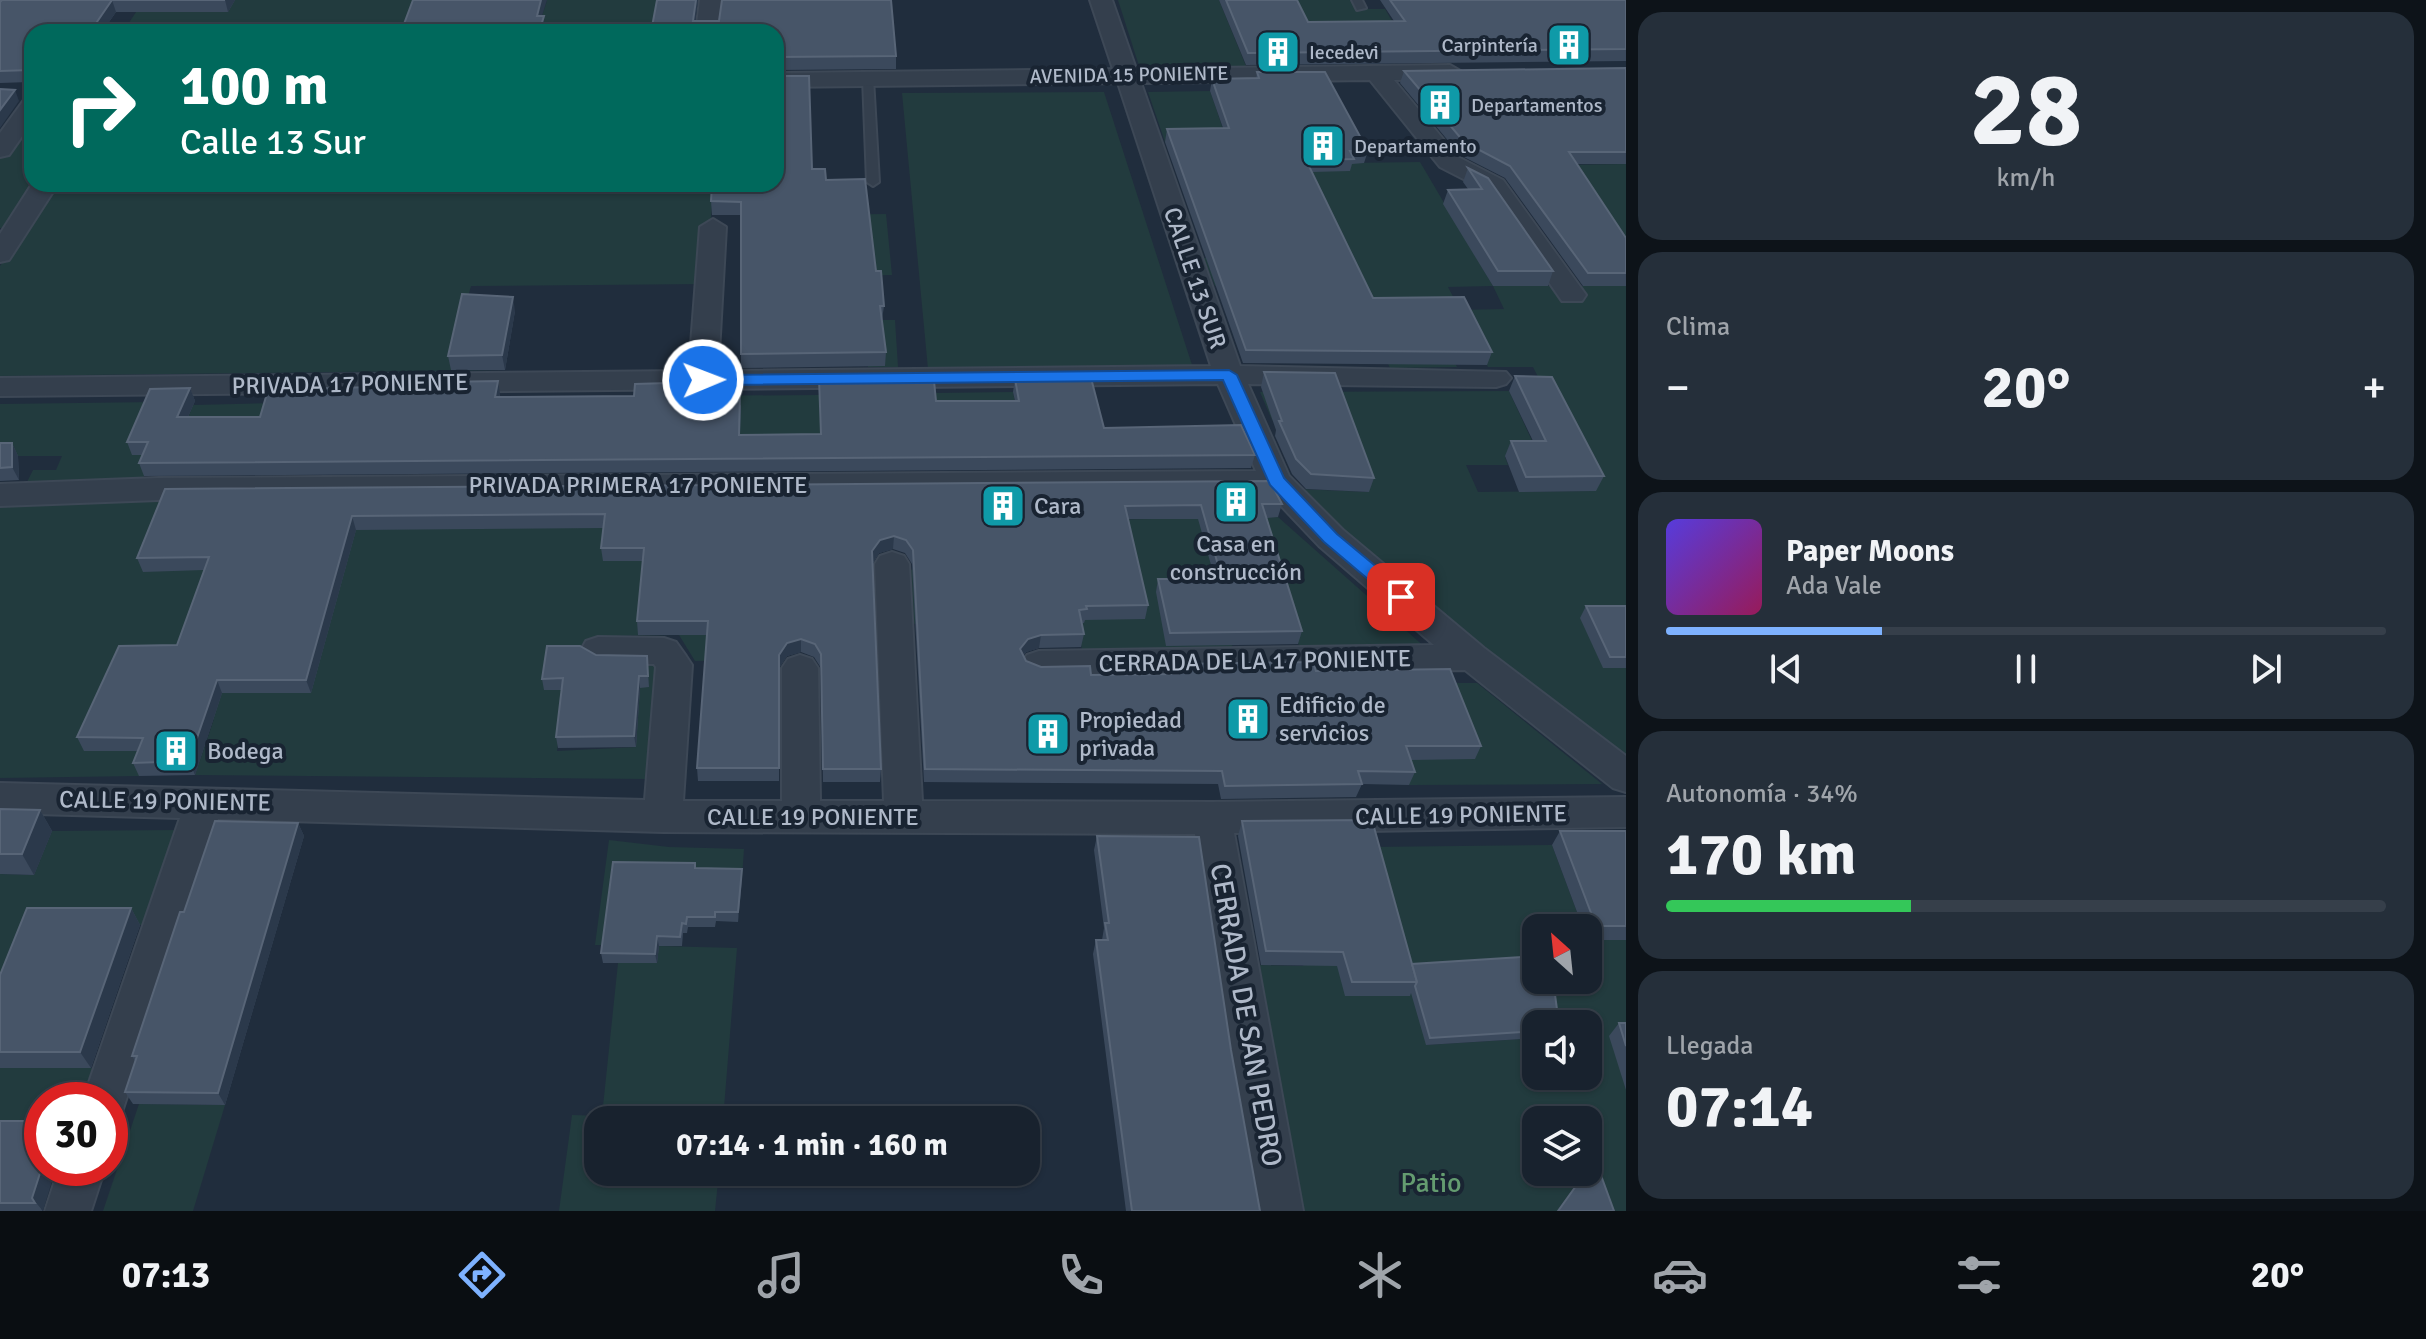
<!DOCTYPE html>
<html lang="es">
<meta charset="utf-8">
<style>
:root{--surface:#18222e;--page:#252f3a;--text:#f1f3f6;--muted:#9fa4aa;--line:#363f4a;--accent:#7eb2ff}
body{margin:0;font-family:Signika,sans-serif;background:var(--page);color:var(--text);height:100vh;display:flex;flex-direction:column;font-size:30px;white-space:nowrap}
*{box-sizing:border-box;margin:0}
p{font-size:26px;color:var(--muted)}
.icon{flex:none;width:44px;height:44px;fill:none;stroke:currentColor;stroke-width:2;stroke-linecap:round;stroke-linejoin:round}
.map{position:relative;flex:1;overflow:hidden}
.drawer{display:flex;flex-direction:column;gap:12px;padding:12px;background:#0d1319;width:800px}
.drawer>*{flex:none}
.guide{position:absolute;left:24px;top:24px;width:760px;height:168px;border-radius:24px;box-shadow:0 2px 6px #0004,0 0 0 2px var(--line);background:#00695c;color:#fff;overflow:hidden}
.needle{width:52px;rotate:333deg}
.controls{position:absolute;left:1522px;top:914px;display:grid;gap:16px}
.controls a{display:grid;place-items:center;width:80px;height:80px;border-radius:16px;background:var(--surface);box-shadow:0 2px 6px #0004,0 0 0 2px var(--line);font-size:40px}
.speed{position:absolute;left:24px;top:1082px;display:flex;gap:16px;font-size:40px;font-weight:700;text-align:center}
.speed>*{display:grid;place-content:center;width:104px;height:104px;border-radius:50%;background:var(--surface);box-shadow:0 2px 6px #0004,0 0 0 2px var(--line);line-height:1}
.speed .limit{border:12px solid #d22;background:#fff;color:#111}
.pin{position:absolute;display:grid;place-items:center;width:68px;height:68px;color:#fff;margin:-34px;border-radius:16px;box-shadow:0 4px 12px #0006}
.me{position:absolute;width:88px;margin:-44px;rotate:89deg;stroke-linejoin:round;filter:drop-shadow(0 0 6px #0008)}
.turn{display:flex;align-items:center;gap:28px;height:168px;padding:0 24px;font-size:36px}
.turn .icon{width:104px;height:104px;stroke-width:2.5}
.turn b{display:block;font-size:56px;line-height:68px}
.big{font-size:60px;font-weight:800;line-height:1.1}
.drawer .card{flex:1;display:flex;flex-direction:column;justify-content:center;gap:12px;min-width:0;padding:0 28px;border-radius:24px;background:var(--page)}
.drawer .dial{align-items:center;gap:0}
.dial b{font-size:104px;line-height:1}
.song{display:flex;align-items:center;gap:24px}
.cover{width:96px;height:96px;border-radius:12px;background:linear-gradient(135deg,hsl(250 70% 55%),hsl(330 70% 35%))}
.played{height:8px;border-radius:4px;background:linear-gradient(90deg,var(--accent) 30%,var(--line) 30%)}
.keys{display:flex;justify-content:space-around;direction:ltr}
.heat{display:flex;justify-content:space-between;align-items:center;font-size:44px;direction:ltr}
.charge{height:12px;border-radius:6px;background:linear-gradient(90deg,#34c759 34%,var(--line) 0)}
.trip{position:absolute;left:584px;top:1106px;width:456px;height:80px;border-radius:24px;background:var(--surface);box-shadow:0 2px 6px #0004,0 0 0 2px var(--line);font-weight:800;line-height:80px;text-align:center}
.dock{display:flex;height:128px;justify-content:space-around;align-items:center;background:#0a0e12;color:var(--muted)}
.dock .icon{width:56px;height:56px}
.dock .on{color:var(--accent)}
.dock b{font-size:36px;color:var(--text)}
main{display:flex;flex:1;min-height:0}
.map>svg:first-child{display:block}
.green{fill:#223b3e;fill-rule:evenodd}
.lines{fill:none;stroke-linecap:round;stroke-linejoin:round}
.lane-casing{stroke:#3d4856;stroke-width:4}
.street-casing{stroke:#3d4856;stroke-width:4}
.lane{fill:#343f4d;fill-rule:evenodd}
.street{fill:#343f4d;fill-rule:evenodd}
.wall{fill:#3b495c}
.shaded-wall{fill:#2b394b}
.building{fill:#475568;stroke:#586577;stroke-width:2}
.route{fill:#1a73e8;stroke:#114b97;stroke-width:2}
.labels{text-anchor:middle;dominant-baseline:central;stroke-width:8;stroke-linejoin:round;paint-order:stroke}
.far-poi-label{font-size:20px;fill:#afb9c9;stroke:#192432;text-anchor:start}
.far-street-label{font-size:20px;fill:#afb9c9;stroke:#192432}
.street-label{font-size:24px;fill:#afb9c9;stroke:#192432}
.poi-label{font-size:24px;fill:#afb9c9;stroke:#192432;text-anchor:start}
.near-street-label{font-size:28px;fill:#afb9c9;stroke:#192432}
.near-park-label{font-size:28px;fill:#649c70;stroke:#192432}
</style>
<main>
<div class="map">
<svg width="1626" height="1211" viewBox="0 0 1626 1211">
<rect width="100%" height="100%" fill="#202d3d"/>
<g class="green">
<path d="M235,0H420L504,32H123L136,12Z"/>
<path d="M547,0H688L654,32H544L538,29Z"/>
<path d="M1118,0H1219L1248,71L1141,72Z"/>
<path d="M1289,0H1352L1357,9H1385L1399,33L1305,34Z"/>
<path d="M1210,91L1215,105L1274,284L1215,286L1203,258H1229L1165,142L1148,92Z"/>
<path d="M1104,92L1192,365L928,369L902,93Z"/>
<path d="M27,121H32V184L5,228H0V158Z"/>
<path d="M1420,162L1493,286H1626V618L1603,668H1626V760C1513,674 1402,585 1298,489L1368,492L1272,420L1260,392L1509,391L1539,456L1505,457L1508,465H1466L1478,492L1596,491L1533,367H1488L1460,310L1429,311L1457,367L1390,368L1303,172L1347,163ZM1493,286L1504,309L1460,310L1448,287Z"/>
<path d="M1626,164V253L1563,165Z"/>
<path d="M53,184H714L705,284L471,286L465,308L508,352L504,370L0,376V266Z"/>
<path d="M886,214L892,275L814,277L812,215Z"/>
<path d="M869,320H895L898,367H868Z"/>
<path d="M1013,392L1023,443L949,433L933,393Z"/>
<path d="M819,395L821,447L740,448L669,396Z"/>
<path d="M155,402L133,454H153L141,483L25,486L33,470H56L62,456H0V404Z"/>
<path d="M272,403L261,437L183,430L193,405Z"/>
<path d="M173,494L290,530L607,527L603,561H646L680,635H751L749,660L695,661L679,635L610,636L609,658L656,657L646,779L195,775L214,719L139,776L0,778V502ZM565,690L636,747L557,751Z"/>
<path d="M1278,517L1427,649L1301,652L1290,618L1262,619L1250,580L1277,579L1271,559L1210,560L1234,653L1083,655L1077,623L1084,622L1079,592L1070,591L1068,578H1090L1098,619H1144L1132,561L1026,563L1027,574H1007L1009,596L998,597L1001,614H989L988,606H969L970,623L904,624L899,570L965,568L973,563L968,522Z"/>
<path d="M1444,683H1477L1602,784L1409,785L1400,760Z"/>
<path d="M178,830L146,925H38L0,992V874L34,875L52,831Z"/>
<path d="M609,840L669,847L744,849L742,878H696V864L667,863L659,946L737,948L723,1120H598V1172H719L715,1211H559L572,1115L602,1116L618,963H657L658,946L595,945Z"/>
<path d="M1552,845L1583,928H1536V962L1426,1045L1536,1038V1076H1588V1024H1553L1547,980H1588V940H1626V1211H1610L1585,1172L1557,1211H1300L1254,965L1303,966L1370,847ZM1536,1120H1588V1172H1536Z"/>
<path d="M0,1068H97L86,1100H42V1134H0Z"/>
<path d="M139,1104L225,1105L193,1211H103Z"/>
</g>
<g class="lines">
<g class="lane-casing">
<g id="lane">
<path d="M1352,0H1362L1366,8L1357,10Z"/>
<path d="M868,75L873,78L879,182L873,186L867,182L863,78Z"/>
</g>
</g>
<g class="street-casing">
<g id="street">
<path d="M700,0H722L718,32H696Z"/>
<path d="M1090,0H1112L1136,69L1450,65L1462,72L1450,79L1394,80L1458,157L1503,180L1586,295L1582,301H1562L1485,190L1440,167L1370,80L1141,83L1240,366L1506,372L1511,378L1506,384L1496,387L1248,384L1289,476L1343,530L1484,648L1626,756V792L1613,788L1465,670L1039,677L1027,673L1021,664L1027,655L1039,651L1434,645L1319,546L1268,492L158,500L0,506V484L158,478L1256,471L1218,384L0,396V378L689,371L700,227L713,219L726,227L718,371L1211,366L1118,83L776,87V73L1113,69Z"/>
<path d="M32,98V122L9,155L0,157V133L24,100Z"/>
<path d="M32,184H58L9,260L0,262V234Z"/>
<path d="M892,552L904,556L909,564L922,801L1212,802L1626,797V827L1234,833L1303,1211H1257L1195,834L663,832L218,819L121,1115L110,1119V1100H83L180,818L0,813V783L645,800L656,667L654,664L598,663L586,659L581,650L586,641L598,637L664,638L676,642L686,656L692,665L683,801H782V668L788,659L800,655L812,659L818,668L820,801H884L875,564L880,556Z"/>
<path d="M59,1168H105L91,1211H45Z"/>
</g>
</g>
<use href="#lane" class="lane"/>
<use href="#street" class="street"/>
</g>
<g class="wall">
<path d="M0,0H235L228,12H116L102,32H32V113L30,109V82L0,83Z"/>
<path d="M657,0H698L695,21H719L722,0H891L896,56V69L776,70V32H651Z"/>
<path d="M1219,0H1297L1308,22L1394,21L1380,0H1626V61L1246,65Z"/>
<path d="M1626,68V164H1577L1626,238V286H1583L1505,178L1460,155L1400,83L1404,71Z"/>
<path d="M1257,72L1368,151L1364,163L1352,164L1350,171L1312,172L1373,298L1492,352L1487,365L1243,363L1165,142L1167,129L1223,128L1210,91L1212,79L1256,78Z"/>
<path d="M1468,168L1553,271L1548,286H1493L1443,204L1448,190L1468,189L1463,182Z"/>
<path d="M812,169L826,180L876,271L884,306L882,320L886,352L885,366L741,368V215H712L711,201Z"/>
<path d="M515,311L505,370H451L448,356Z"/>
<path d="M1264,372L1374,478L1369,492L1306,489L1292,474L1275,436L1276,430L1261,387Z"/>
<path d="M1515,376L1604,476L1596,491L1519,492L1505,456L1511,441H1533L1509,391Z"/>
<path d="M1015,379L1104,428L1255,455L1251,468L144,476L139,463L142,455H132L127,442L190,388L195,401L188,417H260L500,394V397L634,396L669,392L741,405L740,435L821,434L936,401H1015L1013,392Z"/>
<path d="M0,443H12L18,456L19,480L0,481Z"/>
<path d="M165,489L1282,504L1278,517L1267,518L1302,631L1298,644L1166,646L1156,592L1158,579H1215L1198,519H1128L1148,605L1145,619L1085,620L1084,623H1082L1084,634L1081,647L1039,648L1026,652L1024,655L1026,661L1041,667L1091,675L1174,674L1176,664L1316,671L1481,746L1475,759L1411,760L1415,772L1409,785L1362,784L1356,797L1221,799L1218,784L924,782L912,564L905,553L893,549L879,553L873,563L881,769L880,782H823L821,668L814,657L801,652L787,656L779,668V781H698L697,768L707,635H638L637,621L643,561H603L601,548L603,528L356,530L311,693H222L195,775L139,776L133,763L138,751H84L77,737L177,645L204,570L143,572L137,558Z"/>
<path d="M1586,606H1626V668H1603L1580,618Z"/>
<path d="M596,655L647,656L649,687L640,688L636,747L558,748L556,737L562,690H544L542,679Z"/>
<path d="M0,809L40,810L52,831L34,875L0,874Z"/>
<path d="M1242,821L1412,964L1536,1024V1038L1426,1045L1411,993L1410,996H1345L1337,966L1261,965L1238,836Z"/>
<path d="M298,823L304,836L225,1105L133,1104L125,1092L135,1061L132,1056L184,912Z"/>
<path d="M1560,831H1626V940H1588V928H1583L1552,845Z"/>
<path d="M1097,836L1231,1050L1260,1211H1126L1093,954L1096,940H1102L1104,928L1094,850Z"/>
<path d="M695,868L742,869V878L738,922L716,921L715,927H688L687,933H683L682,946H659L657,963H603L601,953Z"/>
<path d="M131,908L140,925L91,1068H0V975Z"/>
<path d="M1619,1023H1626V1090L1609,1036Z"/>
<path d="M0,1121L42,1210L43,1211H0Z"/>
</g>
<g class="shaded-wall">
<path d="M112,0L116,12L102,32H90Z"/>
<path d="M225,0H235L228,12Z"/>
<path d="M541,0H547L538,29L537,16Z"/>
<path d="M696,0H698L694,32L693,21Z"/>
<path d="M544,16V32H539Z"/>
<path d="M15,90L19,101L0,128V110Z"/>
<path d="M513,297L515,311L505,370L502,355Z"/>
<path d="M498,381L500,394L497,409L495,397Z"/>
<path d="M190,388L195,401L182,430L177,417Z"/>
<path d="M12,443L18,456L19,480L12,467Z"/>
<path d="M352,516L356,530L311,693L306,680Z"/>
<path d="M894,536L893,549L879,553L872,564V551L880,540Z"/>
<path d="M1041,635L1039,648L1026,652L1018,662L1020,649L1028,639Z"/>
<path d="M801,639V652L787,656L779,668V781V655L787,643Z"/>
<path d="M639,676L640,688L636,747L634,736Z"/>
<path d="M217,680L222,693L195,775L189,761Z"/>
<path d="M40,810L52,831L34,875L22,854Z"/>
<path d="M298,823L304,836L225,1105L218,1093Z"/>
<path d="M742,869V878L738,922V912Z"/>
<path d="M131,908L140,925L91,1068L80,1052Z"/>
<path d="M657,936L659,946L657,963L655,954Z"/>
<path d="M42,1168H56L43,1211L32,1198Z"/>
</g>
<g class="building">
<path d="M0,0L1,1L2,0H225H112L90,32H32V109H30V70L0,71Z"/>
<path d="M413,0H541L537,16H544L539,32H401Z"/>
<path d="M657,0H696L693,21H719L722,0H891L896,56L776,57V32H651Z"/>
<path d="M1226,0H1297L1308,22L1405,21L1390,0H1626V49L1248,53Z"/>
<path d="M1626,68V152H1569L1626,238V273H1588L1510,166L1464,142L1404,71Z"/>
<path d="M1257,72H1325L1368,151H1350L1354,159L1306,160L1373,298L1464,297L1492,352L1246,350L1167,129L1229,128L1212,79L1259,78Z"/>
<path d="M776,76H809L812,169H825L826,180L865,179L876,271H881L884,306H880L886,352L741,354V202L711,201L712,184H776Z"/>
<path d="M0,89L15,90L0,110Z"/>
<path d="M1468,168L1488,178L1553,271H1498L1448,190L1482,189Z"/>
<path d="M462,294L513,297L502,355L448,356Z"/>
<path d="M1264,372L1335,373L1374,478L1311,474L1296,459L1279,421H1282Z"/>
<path d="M1515,376L1552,377L1604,476L1526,477L1511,441H1546Z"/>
<path d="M819,378L934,381L936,401H1019L1015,379L1091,378L1104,428L1241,425L1255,455L139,463L148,442H127L150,389L190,388L177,417H260L268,390L442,385L443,382L498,381L495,397L634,396L635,384L668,383L667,392H740L739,435L821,434Z"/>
<path d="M0,443H12V467L0,468Z"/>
<path d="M1270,481L1282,504H1262L1302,631L1170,633L1158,579H1222L1201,505L1125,506L1148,605L1086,606L1087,609L1079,610L1084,634L1041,635L1028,639L1020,649L1026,661L1041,667L1090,666L1091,675L1178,674L1176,664L1313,662L1316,671L1450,669L1481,746H1406L1415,772L1358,771L1362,784L1225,786L1222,771L925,769L913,550L906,540L894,536L880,540L872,551L881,769H823L821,654L815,644L801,639L787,643L779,655V768H697L708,621H637L644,548H601L605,514L352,516L306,680H217L189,761L133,763L143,738L77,737L119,646L177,645L209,557L137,558L165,489Z"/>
<path d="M1586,606H1626V657H1610Z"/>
<path d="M547,646H580L596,655L647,656L648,676H639L634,736L556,737L563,678L542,679Z"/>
<path d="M0,809L40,810L22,854H0Z"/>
<path d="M1372,820L1417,982H1352L1343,952L1266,951L1242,821Z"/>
<path d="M215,821L298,823L218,1093L125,1092L137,1056H132L180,912H184Z"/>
<path d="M1560,831H1626V926H1596Z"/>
<path d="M1097,836L1199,837L1231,1050L1260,1211H1132L1096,940H1108L1105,923H1109Z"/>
<path d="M613,862L695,863V868L742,869L738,912H715V917H687L686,924L682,923L680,937L657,936L655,954L601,953Z"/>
<path d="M27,908H131L80,1052H0V975Z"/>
<path d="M1536,956V980H1553L1559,1024H1536V1031L1430,1038L1415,986L1417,982L1412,964Z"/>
<path d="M1619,1023H1626V1046Z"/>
<path d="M0,1121H42V1167L32,1198L35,1203H0Z"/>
<path d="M1595,1159L1614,1211H1558L1586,1172H1588V1169Z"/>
</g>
<path class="route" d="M1229,370L1237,375L1284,478L1337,534L1408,593V602H1395L1324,542L1270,485L1223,380L703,385L695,380L703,375Z"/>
<defs>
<g id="building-square" transform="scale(2.3)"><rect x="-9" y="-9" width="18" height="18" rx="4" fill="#0f9aa8" stroke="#192432"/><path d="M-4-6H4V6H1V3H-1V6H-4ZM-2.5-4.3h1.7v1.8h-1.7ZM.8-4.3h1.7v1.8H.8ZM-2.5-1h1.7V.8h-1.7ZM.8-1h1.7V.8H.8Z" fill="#fff"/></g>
</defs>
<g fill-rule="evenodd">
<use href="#building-square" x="1569" y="45"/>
<use href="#building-square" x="1278" y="52"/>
<use href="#building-square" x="1440" y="105"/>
<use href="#building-square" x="1323" y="146"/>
<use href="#building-square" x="1236" y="502"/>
<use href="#building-square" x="1003" y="506"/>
<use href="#building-square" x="1248" y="719"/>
<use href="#building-square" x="1048" y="734"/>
<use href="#building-square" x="176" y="751"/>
</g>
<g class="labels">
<g class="far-poi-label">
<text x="1538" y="45" text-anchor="end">Carpintería</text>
<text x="1309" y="52">Iecedevi</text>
<text x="1471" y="105">Departamentos</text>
<text x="1354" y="146">Departamento</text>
</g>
<g class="far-street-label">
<text transform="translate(1129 75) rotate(-1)">AVENIDA 15 PONIENTE</text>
</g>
<g class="street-label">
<text transform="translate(1195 278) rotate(71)">CALLE 13 SUR</text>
<text transform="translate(350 384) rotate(-1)">PRIVADA 17 PONIENTE</text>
<text x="638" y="485">PRIVADA PRIMERA 17 PONIENTE</text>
<text transform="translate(1255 661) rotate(-1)">CERRADA DE LA 17 PONIENTE</text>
<text transform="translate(165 801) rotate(1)">CALLE 19 PONIENTE</text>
<text transform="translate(1461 815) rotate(-1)">CALLE 19 PONIENTE</text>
<text x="813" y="817">CALLE 19 PONIENTE</text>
</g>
<g class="poi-label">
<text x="1034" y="506">Cara</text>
<text x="1236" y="544" text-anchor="middle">Casa en<tspan x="1236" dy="28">construcción</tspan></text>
<text x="1279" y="705">Edificio de<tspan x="1279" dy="28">servicios</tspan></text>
<text x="1079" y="720">Propiedad<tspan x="1079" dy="28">privada</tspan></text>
<text x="207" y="751">Bodega</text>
</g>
<g class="near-street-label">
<text transform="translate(1246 1015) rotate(80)">CERRADA DE SAN PEDRO</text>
</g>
<g class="near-park-label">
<text x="1431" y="1183">Patio</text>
</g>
</g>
</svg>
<div class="controls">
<a><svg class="needle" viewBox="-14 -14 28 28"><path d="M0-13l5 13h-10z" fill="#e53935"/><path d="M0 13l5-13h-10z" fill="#9fa4aa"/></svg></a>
<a><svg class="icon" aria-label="sound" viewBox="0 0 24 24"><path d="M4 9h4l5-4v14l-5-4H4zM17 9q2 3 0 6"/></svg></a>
<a><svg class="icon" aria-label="layers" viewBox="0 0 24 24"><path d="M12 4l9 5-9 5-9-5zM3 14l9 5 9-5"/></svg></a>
</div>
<div class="speed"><div class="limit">30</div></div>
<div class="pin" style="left:1401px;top:597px;background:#d93025"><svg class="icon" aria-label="arrive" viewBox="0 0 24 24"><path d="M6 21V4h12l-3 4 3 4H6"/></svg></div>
<svg class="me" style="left:703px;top:380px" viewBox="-20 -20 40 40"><circle r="17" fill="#1a73e8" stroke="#fff" stroke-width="3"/><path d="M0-11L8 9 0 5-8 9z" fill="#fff"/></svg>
<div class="trip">07:14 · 1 min · 160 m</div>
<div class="guide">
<div class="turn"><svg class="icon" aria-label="right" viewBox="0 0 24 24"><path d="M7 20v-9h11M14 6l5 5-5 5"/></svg><div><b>100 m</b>Calle 13 Sur</div></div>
</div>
</div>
<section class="drawer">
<div class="card dial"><b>28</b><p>km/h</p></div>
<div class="card"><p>Clima</p>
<div class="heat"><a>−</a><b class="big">20°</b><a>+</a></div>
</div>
<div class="card">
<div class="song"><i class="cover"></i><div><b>Paper Moons</b><p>Ada Vale</p></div></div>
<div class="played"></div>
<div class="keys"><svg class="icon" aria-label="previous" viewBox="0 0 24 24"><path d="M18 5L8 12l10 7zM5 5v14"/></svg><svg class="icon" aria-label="pause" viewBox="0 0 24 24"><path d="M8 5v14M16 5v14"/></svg><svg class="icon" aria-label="next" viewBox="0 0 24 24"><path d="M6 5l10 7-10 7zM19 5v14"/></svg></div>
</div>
<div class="card"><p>Autonomía · 34%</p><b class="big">170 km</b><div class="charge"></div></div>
<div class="card"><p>Llegada</p><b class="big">07:14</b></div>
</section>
</main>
<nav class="dock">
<b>07:13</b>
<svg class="icon on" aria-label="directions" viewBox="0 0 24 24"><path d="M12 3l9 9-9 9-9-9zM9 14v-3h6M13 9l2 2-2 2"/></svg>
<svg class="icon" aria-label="music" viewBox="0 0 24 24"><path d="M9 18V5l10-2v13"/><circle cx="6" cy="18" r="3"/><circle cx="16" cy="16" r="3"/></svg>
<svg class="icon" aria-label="phone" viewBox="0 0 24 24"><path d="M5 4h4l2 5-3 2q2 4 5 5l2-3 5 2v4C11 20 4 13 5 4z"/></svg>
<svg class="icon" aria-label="climate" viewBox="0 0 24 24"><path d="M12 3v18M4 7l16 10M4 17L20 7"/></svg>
<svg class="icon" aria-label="car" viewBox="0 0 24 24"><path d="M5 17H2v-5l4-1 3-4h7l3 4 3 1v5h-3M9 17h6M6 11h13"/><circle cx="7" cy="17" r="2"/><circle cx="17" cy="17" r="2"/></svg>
<svg class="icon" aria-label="filters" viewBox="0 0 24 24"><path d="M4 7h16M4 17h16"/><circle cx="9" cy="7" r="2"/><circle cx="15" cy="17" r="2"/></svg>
<b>20°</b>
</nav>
